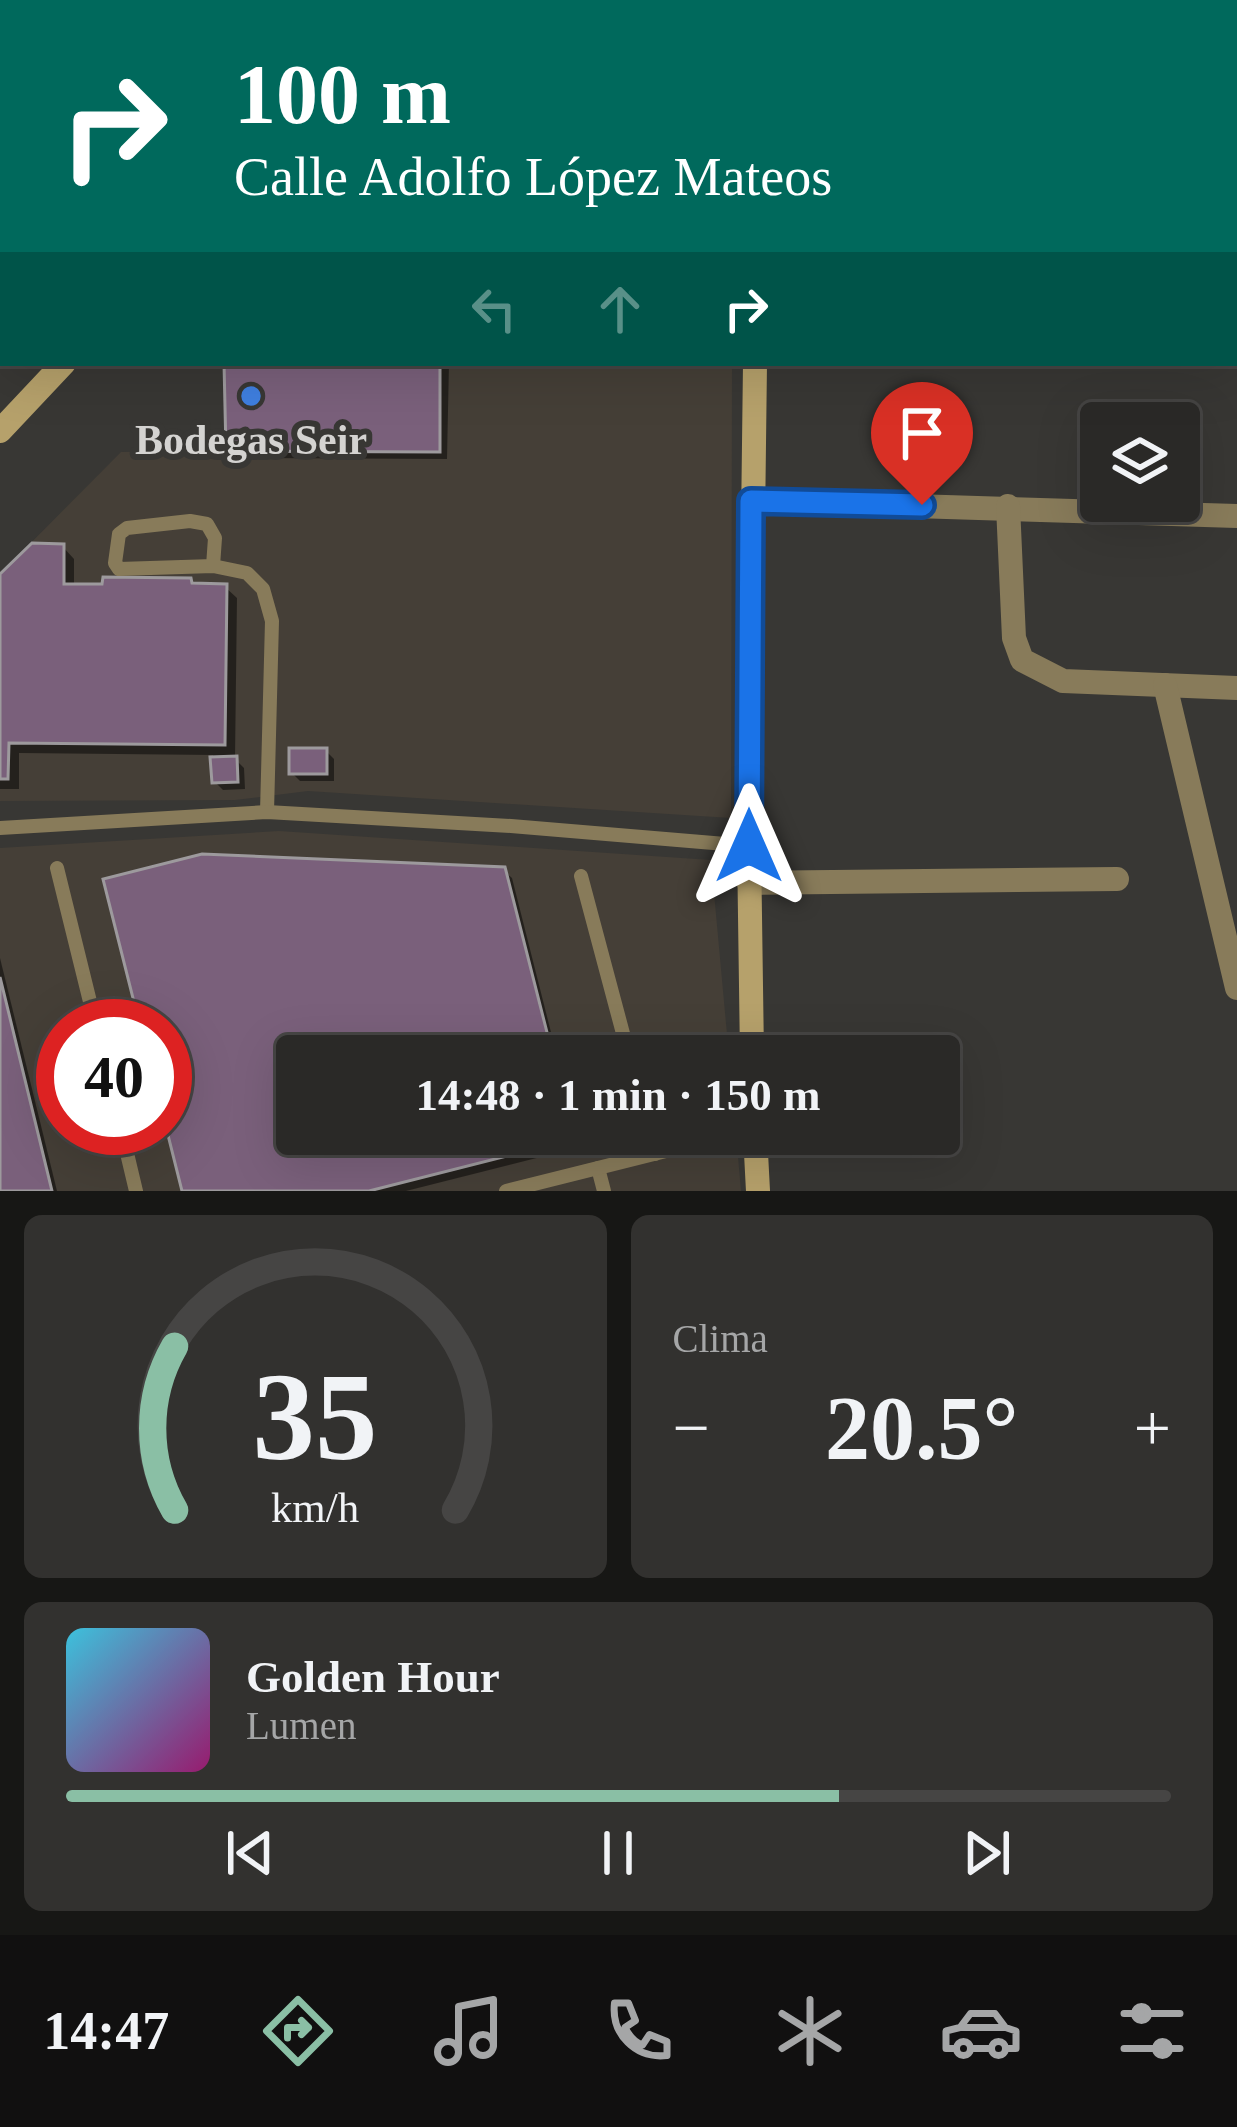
<!DOCTYPE html>
<html lang="es">
<meta charset="utf-8">
<style>
:root{--surface:#2a2927;--page:#32312f;--text:#f1f3f6;--muted:#a5a6a7;--line:#464544;--accent:#8abfa5}
body{margin:0;font-family:Georgia,serif;background:var(--page);color:var(--text);height:100vh;display:flex;flex-direction:column;font-size:45px;white-space:nowrap}
*{box-sizing:border-box;margin:0}
p{font-size:39px;color:var(--muted)}
.icon{flex:none;width:66px;height:66px;fill:none;stroke:currentColor;stroke-width:2;stroke-linecap:round;stroke-linejoin:round}
.map{position:relative;height:1191px;overflow:hidden}
.side{display:flex;flex-direction:column;gap:24px;padding:24px;background:#171715;flex:1}
.side>*{flex:none}
.hud{position:absolute;left:0px;top:0px;width:1239px;height:366px;box-shadow:0 12px 48px #0002,0 0 0 3px var(--line);background:#00695c;color:#fff;overflow:hidden}
.tools{position:absolute;left:1080px;top:402px;display:grid;gap:24px}
.tools a{display:grid;place-items:center;width:120px;height:120px;border-radius:12px;background:var(--surface);box-shadow:0 12px 48px #0002,0 0 0 3px var(--line);font-size:60px}
.speed{position:absolute;left:36px;top:999px;display:flex;gap:24px;font-size:60px;font-weight:700;text-align:center}
.speed>*{display:grid;place-content:center;width:156px;height:156px;border-radius:50%;background:var(--surface);box-shadow:0 12px 48px #0002,0 0 0 3px var(--line);line-height:1}
.speed .limit{border:18px solid #d22;background:#fff;color:#111}
.pin{position:absolute;display:grid;place-items:center;width:102px;height:102px;color:#fff;margin:-123px -51px;border-radius:50% 50% 50% 0;rotate:-45deg;box-shadow:0 0 12px #0007}
.pin .icon{rotate:45deg}
.me{position:absolute;width:132px;margin:-66px;rotate:0deg;stroke-linejoin:round;filter:drop-shadow(0 0 9px #0008)}
.turn{display:flex;align-items:center;gap:42px;height:252px;padding:0 36px;font-size:54px}
.turn .icon{width:156px;height:156px;stroke-width:2.5}
.turn b{display:block;font-size:84px;line-height:102px}
.lanes{display:flex;align-items:center;height:114px;padding:0 36px;background:#0003;justify-content:center;gap:60px;direction:ltr}
.lanes .off{opacity:.35}
.big{font-size:90px;font-weight:700;line-height:1.1}
.side .tile{flex:1;display:flex;flex-direction:column;justify-content:center;gap:18px;min-width:0;padding:0 42px;border-radius:18px;background:var(--page)}
.side .dial{align-items:center;gap:0}
.dial svg{height:312px;overflow:visible;fill:none;stroke:var(--line);stroke-width:7;stroke-linecap:round;text-anchor:middle}
.dial text{fill:var(--text);stroke:none}
.song{display:flex;align-items:center;gap:36px}
.cover{width:144px;height:144px;border-radius:18px;background:linear-gradient(135deg,hsl(190 70% 55%),hsl(320 70% 35%))}
.played{height:12px;border-radius:6px;background:linear-gradient(90deg,var(--accent) 70%,var(--line) 70%)}
.keys{display:flex;justify-content:space-around;direction:ltr}
.heat{display:flex;justify-content:space-between;align-items:center;font-size:66px;direction:ltr}
.side .tiles{flex:1;display:grid;gap:24px;grid-template-columns:1fr 1fr}
.tile:last-child{grid-column:span 2}
.trip{position:absolute;left:276px;top:1035px;width:684px;height:120px;border-radius:12px;background:var(--surface);box-shadow:0 12px 48px #0002,0 0 0 3px var(--line);font-weight:700;line-height:120px;text-align:center}
.tab-bar{display:flex;height:192px;justify-content:space-around;align-items:center;background:#111010;color:var(--muted)}
.tab-bar .icon{width:84px;height:84px}
.tab-bar .active{color:var(--accent)}
.tab-bar b{font-size:54px;color:var(--text)}
.map>svg:first-child{display:block}
.built{fill:#453f37;fill-rule:evenodd}
.green{fill:#55634a}
.shadow{fill:#0007}
.building{fill:#7a607b;stroke:#9d9a9d;stroke-width:3}
.lines{fill:none;stroke-linecap:round;stroke-linejoin:round}
.path{stroke:#7c7b79;stroke-width:4.5;stroke-dasharray:6 6;stroke-linecap:butt}
.lane{stroke:#887b5a;stroke-width:14}
.street{stroke:#887b5a;stroke-width:24}
.secondary{stroke:#b6a16b;stroke-width:24}
.route-casing{stroke:#114b97;stroke-width:30}
.route{stroke:#1a73e8;stroke-width:21}
.shop-dot{fill:#3f7fe0;stroke:#383734;stroke-width:4.5}
.labels{text-anchor:middle;dominant-baseline:central;stroke-width:12;stroke-linejoin:round;paint-order:stroke}
.poi-label{font-size:42px;font-weight:bold;fill:#d4d3d1;stroke:#383734}
</style>
<div class="map">
<svg width="1237" height="1191" viewBox="0 0 1237 1191">
<rect width="100%" height="100%" fill="#383734"/>
<g class="built">
<path d="M224,363H732L731,818L308,791L235,800L0,801V574L121,452L225,451Z"/>
<path d="M279,831L711,860L729,1056H297V1134H736L741,1191H0V848ZM63,1026H165V1128H63Z"/>
</g>
<path class="green" d="M0,0H331L3,3L0,342Z"/>
<g class="shadow">
<path d="M537,0H732V3Z"/>
<path d="M227,363H449L447,459L237,458L229,450Z"/>
<path d="M63,547L74,559V587L190,581L196,586L225,587L237,598L235,759L244,768L245,789L223,790L215,782L213,755L19,753V789H0V578Z"/>
<path d="M326,751L334,759V781H300L292,773Z"/>
<path d="M503,870L512,878L557,1056H297V1134H577L580,1147L406,1191H185L165,1111V1026H143Z"/>
<path d="M0,958L57,1191H0Z"/>
</g>
<g class="building">
<path d="M604,0H724L604,3Z"/>
<path d="M224,363H440V452L226,451Z"/>
<path d="M32,543L64,544V584H102L103,577L191,578L192,583L227,584L225,745L9,743L8,779H0V574Z"/>
<rect x="289" y="748" width="38" height="26"/>
<path d="M237,756L238,782L212,783L210,757Z"/>
<path d="M202,854L505,867L553,1056H297V1134H573L574,1139L369,1191H182L165,1123V1026H140L103,879Z"/>
<path d="M0,977L52,1191H0Z"/>
</g>
<g class="lines">
<g class="path">
<path d="M324,3L327,0"/>
<path d="M0,337L3,334"/>
</g>
<g class="lane">
<path d="M453,0L457,3"/>
<path d="M213,566L215,538L207,524L190,521L127,528L119,534L115,563L119,569L213,566L247,573L263,589L272,621L267,812"/>
<path d="M0,828L267,812L511,826L749,846"/>
<path d="M57,868L96,1026"/>
<path d="M581,876L629,1056"/>
<path d="M121,1128L136,1191"/>
<path d="M650,1134L655,1154"/>
<path d="M598,1168L604,1191"/>
<path d="M506,1191L670,1150"/>
</g>
<g class="street">
<path d="M751,501L1237,516"/>
<path d="M1008,506L1014,638L1022,660L1063,681L1237,688"/>
<path d="M1165,685L1237,988"/>
<path d="M749,883L1117,879"/>
</g>
<g class="secondary">
<path d="M885,0L887,3"/>
<path d="M406,3L409,0"/>
<path d="M765,3L766,0"/>
<path d="M1236,288L1237,289"/>
<path d="M0,431L64,363"/>
<path d="M752,1056L749,846L755,363"/>
<path d="M755,1134L758,1191"/>
</g>
</g>
<g class="lines">
<g class="route-casing">
<path id="route" d="M749,846L751,501L922,505"/>
</g>
<use href="#route" class="route"/>
</g>
<circle class="shop-dot" cx="251" cy="396" r="12"/>
<g class="labels">
<g class="poi-label">
<text x="251" y="440">Bodegas Seir</text>
</g>
</g>
</svg>
<div class="tools">
<a><svg class="icon" aria-label="layers" viewBox="0 0 24 24"><path d="M12 4l9 5-9 5-9-5zM3 14l9 5 9-5"/></svg></a>
</div>
<div class="speed"><div class="limit">40</div></div>
<div class="pin" style="left:922px;top:505px;background:#d93025"><svg class="icon" aria-label="arrive" viewBox="0 0 24 24"><path d="M6 21V4h12l-3 4 3 4H6"/></svg></div>
<svg class="me" style="left:749px;top:846px" viewBox="-20 -20 40 40"><path d="M0-17L14 15 0 8-14 15z" fill="#1a73e8" stroke="#fff" stroke-width="4"/></svg>
<div class="trip">14:48 · 1 min · 150 m</div>
<div class="hud">
<div class="turn"><svg class="icon" aria-label="right" viewBox="0 0 24 24"><path d="M7 20v-9h11M14 6l5 5-5 5"/></svg><div><b>100 m</b>Calle Adolfo López Mateos</div></div>
<div class="lanes"><svg class="icon off" aria-label="left" viewBox="0 0 24 24"><path d="M17 20v-9H6M10 6l-5 5 5 5"/></svg><svg class="icon off" aria-label="ahead" viewBox="0 0 24 24"><path d="M12 20V5M6 11l6-6 6 6"/></svg><svg class="icon" aria-label="right" viewBox="0 0 24 24"><path d="M7 20v-9h11M14 6l5 5-5 5"/></svg></div>
</div>
</div>
<section class="side">
<div class="tiles">
<div class="tile dial"><svg viewBox="0 0 100 80">
<path d="M14 69A42 42 0 1 1 86 69"/>
<path d="M14 69A42 42 0 0 1 14 27" stroke="#8abfa5"/>
<text x="50" y="56" font-size="32" font-weight="700">35</text>
<text x="50" y="72" font-size="11">km/h</text>
</svg></div>
<div class="tile"><p>Clima</p>
<div class="heat"><a>−</a><b class="big">20.5°</b><a>+</a></div>
</div>
<div class="tile">
<div class="song"><i class="cover"></i><div><b>Golden Hour</b><p>Lumen</p></div></div>
<div class="played"></div>
<div class="keys"><svg class="icon" aria-label="previous" viewBox="0 0 24 24"><path d="M18 5L8 12l10 7zM5 5v14"/></svg><svg class="icon" aria-label="pause" viewBox="0 0 24 24"><path d="M8 5v14M16 5v14"/></svg><svg class="icon" aria-label="next" viewBox="0 0 24 24"><path d="M6 5l10 7-10 7zM19 5v14"/></svg></div>
</div>
</div>
</section>
<nav class="tab-bar">
<b>14:47</b>
<svg class="icon active" aria-label="directions" viewBox="0 0 24 24"><path d="M12 3l9 9-9 9-9-9zM9 14v-3h6M13 9l2 2-2 2"/></svg>
<svg class="icon" aria-label="music" viewBox="0 0 24 24"><path d="M9 18V5l10-2v13"/><circle cx="6" cy="18" r="3"/><circle cx="16" cy="16" r="3"/></svg>
<svg class="icon" aria-label="phone" viewBox="0 0 24 24"><path d="M5 4h4l2 5-3 2q2 4 5 5l2-3 5 2v4C11 20 4 13 5 4z"/></svg>
<svg class="icon" aria-label="climate" viewBox="0 0 24 24"><path d="M12 3v18M4 7l16 10M4 17L20 7"/></svg>
<svg class="icon" aria-label="car" viewBox="0 0 24 24"><path d="M5 17H2v-5l4-1 3-4h7l3 4 3 1v5h-3M9 17h6M6 11h13"/><circle cx="7" cy="17" r="2"/><circle cx="17" cy="17" r="2"/></svg>
<svg class="icon" aria-label="filters" viewBox="0 0 24 24"><path d="M4 7h16M4 17h16"/><circle cx="9" cy="7" r="2"/><circle cx="15" cy="17" r="2"/></svg>
</nav>
